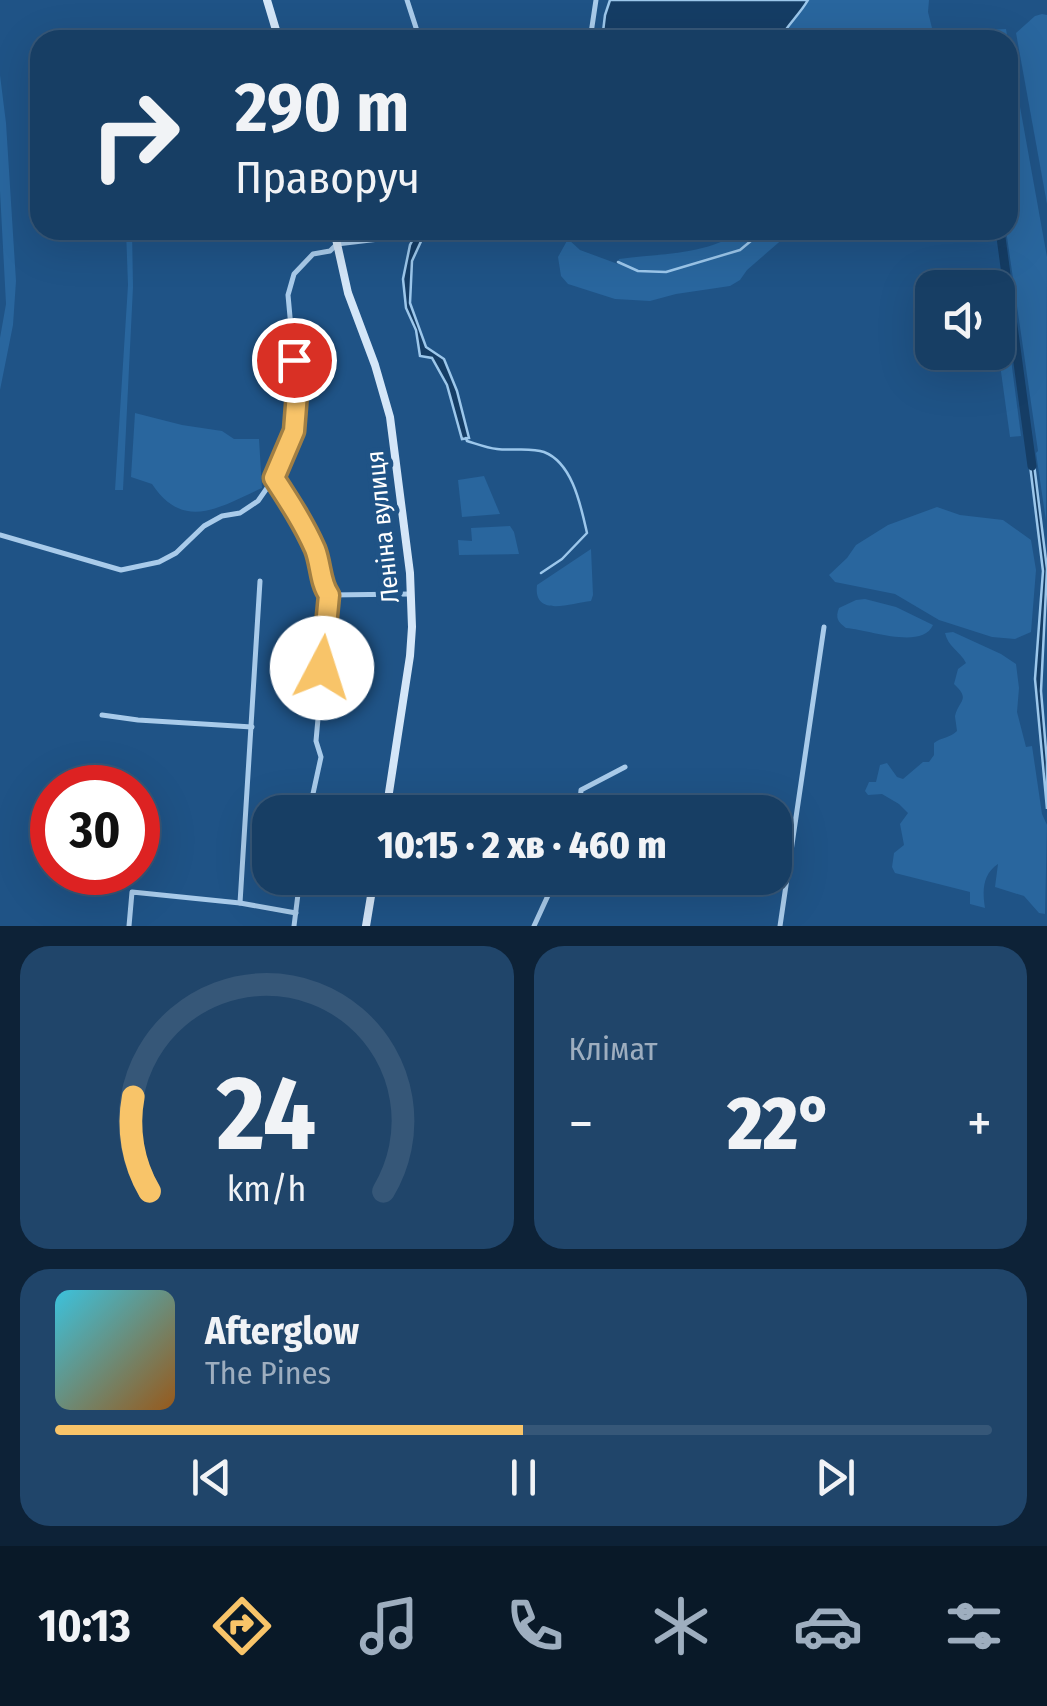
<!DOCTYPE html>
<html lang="uk">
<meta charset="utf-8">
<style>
:root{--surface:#173e64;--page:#20456a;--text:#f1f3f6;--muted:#9eaebf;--line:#365778;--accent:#f8c469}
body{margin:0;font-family:"Fira Sans Condensed",sans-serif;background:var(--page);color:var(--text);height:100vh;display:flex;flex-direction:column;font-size:38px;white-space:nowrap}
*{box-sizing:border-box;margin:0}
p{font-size:32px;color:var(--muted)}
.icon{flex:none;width:55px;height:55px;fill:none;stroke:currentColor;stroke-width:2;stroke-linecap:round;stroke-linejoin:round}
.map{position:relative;height:926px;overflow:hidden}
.details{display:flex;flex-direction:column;gap:20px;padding:20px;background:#0d2237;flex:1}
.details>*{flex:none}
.hud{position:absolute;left:30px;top:30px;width:988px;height:210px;border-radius:30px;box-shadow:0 10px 40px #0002,0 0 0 2px var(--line);background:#173e64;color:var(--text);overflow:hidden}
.fabs{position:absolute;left:915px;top:270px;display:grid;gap:20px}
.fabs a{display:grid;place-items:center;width:100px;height:100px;border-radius:20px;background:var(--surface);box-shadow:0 10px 40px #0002,0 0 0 2px var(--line);font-size:50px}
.speed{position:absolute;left:30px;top:765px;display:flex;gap:20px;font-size:50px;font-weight:700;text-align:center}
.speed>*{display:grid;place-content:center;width:130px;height:130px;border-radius:50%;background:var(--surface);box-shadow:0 10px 40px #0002,0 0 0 2px var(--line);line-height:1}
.speed .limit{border:15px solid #d22;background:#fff;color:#111}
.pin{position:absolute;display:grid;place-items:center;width:85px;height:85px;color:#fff;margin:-42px;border:5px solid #fff;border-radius:50%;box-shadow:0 2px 10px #0007}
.me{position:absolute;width:110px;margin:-55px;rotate:5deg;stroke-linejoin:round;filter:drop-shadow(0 0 8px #0008)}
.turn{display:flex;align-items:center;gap:35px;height:210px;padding:0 40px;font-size:45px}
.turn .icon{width:130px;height:130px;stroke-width:2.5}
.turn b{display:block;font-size:70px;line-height:85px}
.big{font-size:75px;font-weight:800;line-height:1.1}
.details .widget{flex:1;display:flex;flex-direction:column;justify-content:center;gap:15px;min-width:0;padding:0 35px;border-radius:30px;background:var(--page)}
.details .dial{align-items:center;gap:0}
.dial svg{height:260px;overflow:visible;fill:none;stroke:var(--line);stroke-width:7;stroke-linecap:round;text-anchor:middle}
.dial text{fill:var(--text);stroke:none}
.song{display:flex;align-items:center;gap:30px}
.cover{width:120px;height:120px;border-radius:15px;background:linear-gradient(135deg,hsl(190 70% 55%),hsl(30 70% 35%))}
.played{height:10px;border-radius:5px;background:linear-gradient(90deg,var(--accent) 50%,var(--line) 50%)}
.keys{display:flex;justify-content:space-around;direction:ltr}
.heat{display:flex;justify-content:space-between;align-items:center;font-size:55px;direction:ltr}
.details .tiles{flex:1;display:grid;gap:20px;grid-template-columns:1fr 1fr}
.widget:last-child{grid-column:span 2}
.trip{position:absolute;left:252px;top:795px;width:540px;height:100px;border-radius:30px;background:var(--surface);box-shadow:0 10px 40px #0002,0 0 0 2px var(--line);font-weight:800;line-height:100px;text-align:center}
.tab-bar{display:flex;height:160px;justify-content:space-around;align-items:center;background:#091928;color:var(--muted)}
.tab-bar .icon{width:70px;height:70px}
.tab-bar .current{color:var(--accent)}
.tab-bar b{font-size:45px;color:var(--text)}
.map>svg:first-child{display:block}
.green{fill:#29669e}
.water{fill:#153d65;stroke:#9cc7eb;stroke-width:2.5}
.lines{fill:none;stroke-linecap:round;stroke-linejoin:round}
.stream{stroke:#9cc7eb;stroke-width:2.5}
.river{stroke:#153d65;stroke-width:9}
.street{stroke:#a9cbea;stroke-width:5}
.secondary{stroke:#d4e6f8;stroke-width:8}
.route-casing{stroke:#a17f44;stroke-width:25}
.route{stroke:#f8c469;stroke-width:18}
.labels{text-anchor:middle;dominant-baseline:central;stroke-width:10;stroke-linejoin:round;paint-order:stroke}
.street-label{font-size:25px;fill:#fff;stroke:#1f5386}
</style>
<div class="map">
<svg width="1047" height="926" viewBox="0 0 1047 926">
<rect width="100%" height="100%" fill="#1f5386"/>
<g class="green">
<path d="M808,0H929L928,12L935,40H779L789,23L804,7Z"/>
<path d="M1042,14L1047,15V204L1016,33L1035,16Z"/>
<path d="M1006,29L1047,257L1046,521L1036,453L1038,451L1006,230L1008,147L1012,143L1008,110V40H975L984,30Z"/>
<path d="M0,75L6,123L16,281L13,325L0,390V338L6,304L0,191Z"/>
<path d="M126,230H132L133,287L123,490H115L128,285Z"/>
<path d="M743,230H793L747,270L740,280L730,286L676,294L650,301L615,299L568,284L561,276L558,257L568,239L580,250L618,264L619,259C662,253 705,256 743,230Z"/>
<path d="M1003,323L1007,329L1021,436L1010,437L998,350V325Z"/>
<path d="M135,413L182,425L222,431L234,439H259L262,488C220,507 184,532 152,484L131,477Z"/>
<path d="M484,476L500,514L462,517L458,480Z"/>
<path d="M937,507L960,515L1003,520L1031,540L1036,570L1031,632L1015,639L992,637L939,620L895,594L835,582L829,575L847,558L856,545L888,525Z"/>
<path d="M510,526L514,532L519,554L459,555L458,540L472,541L471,528Z"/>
<path d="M591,549L593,595L591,601C571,603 533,618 537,585Z"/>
<path d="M865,599L896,607L933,625C922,650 870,630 846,628C838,622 835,618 839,608L856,600Z"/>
<path d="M953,632L1001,654L1016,664L1019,688L1017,712L1026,747L1032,746L1042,814L1047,825L1045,914L1039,913L1024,896L995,887L998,864C983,874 982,890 985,908L970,904V892L895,873L892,867L894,853L904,845L900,824L908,813L899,804L882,794L868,795L865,791L869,782H876L880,765L887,763L897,777L903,779L923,762H929L934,755V743C942,737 950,738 957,731C957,730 955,717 955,716C959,700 971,700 954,684L958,669L966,663C960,651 948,647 945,633Z"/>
</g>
<g class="water">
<path d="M610,0H808C800,14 788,24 779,40H602L605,15Z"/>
<path d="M418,230H432L423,237L412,261L410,303L426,347L444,359L457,391L469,438L462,439L447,385L432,358L420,356L416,330L406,308L403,279L410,245Z"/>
<path d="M1033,456L1047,569L1041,691L1047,762V809L1035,679L1043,571L1029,457Z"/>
</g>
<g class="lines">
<g class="stream">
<path d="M618,262L638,271L666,272L740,250L764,230"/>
<path d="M466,438L467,441C477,444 487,448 497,449C511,451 531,447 544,452C573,463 581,507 587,533L562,559L541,573"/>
</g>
<path class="river" d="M1000,230L1032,466"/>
<g class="street">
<path d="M407,0L420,40"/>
<path d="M590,40L596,0"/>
<path d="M274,478C289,501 304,524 315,549C321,564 320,583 329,595L316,741L321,757L309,812"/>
<path d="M0,535L121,570L159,562L176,553L204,526L222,516L240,513L258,501L274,478L295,431L297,393L288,295L294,274L313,254L330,251L337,244L379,239L393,230"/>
<path d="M329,595L411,594"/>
<path d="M102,715L138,720L252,727"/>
<path d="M579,812L581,790L625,767"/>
<path d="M775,853L790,855"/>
<path d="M240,903L260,581"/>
<path d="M129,926L132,892L240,903L296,913"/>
<path d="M294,926L300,878"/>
<path d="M534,926L556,878"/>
<path d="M780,926L824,627"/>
</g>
<g class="secondary">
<path d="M267,0L279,40"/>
<path d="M334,230L348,293L375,365L390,417L410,573L412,627L410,656L386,812"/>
<path d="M366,926L374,878"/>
</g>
</g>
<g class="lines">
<g class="route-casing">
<path id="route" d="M294,360L297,393L294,431L274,478C289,501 304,524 315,549C321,564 320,583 329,595L322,668"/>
</g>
<use href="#route" class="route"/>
</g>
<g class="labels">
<g class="street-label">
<text transform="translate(383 527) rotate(-96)">Леніна вулиця</text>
</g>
</g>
</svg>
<div class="fabs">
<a><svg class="icon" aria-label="sound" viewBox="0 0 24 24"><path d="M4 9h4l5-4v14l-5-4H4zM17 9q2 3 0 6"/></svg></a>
</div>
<div class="speed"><div class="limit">30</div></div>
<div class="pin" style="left:294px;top:360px;background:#d93025"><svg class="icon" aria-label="arrive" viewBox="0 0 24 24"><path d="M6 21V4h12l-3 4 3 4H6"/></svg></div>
<svg class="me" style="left:322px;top:668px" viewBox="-20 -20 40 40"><circle r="19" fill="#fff"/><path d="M0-13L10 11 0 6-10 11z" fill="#f8c469"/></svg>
<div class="trip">10:15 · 2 хв · 460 m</div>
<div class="hud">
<div class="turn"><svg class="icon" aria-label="right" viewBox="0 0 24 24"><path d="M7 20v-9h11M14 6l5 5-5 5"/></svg><div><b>290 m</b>Праворуч</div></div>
</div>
</div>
<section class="details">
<div class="tiles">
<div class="widget dial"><svg viewBox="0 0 100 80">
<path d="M14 69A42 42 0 1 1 86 69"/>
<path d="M14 69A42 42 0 0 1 9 40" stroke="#f8c469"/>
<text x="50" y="56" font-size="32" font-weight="700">24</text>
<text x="50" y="72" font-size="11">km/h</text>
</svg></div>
<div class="widget"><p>Клімат</p>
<div class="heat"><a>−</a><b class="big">22°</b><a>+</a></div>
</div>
<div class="widget">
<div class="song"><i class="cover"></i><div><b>Afterglow</b><p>The Pines</p></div></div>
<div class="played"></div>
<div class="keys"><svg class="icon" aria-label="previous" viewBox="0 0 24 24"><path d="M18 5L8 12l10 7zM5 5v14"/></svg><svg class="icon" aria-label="pause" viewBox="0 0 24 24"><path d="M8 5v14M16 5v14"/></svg><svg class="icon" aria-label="next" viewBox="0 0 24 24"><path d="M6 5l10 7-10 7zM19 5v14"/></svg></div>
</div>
</div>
</section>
<nav class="tab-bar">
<b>10:13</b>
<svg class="icon current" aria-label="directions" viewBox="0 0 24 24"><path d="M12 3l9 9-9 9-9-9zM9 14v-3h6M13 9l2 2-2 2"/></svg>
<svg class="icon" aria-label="music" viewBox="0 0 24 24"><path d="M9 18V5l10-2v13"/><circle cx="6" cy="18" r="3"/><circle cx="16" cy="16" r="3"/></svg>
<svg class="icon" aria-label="phone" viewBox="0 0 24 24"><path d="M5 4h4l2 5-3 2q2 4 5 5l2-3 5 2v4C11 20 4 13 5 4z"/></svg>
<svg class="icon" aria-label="climate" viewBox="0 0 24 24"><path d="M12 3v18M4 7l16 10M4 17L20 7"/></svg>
<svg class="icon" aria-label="car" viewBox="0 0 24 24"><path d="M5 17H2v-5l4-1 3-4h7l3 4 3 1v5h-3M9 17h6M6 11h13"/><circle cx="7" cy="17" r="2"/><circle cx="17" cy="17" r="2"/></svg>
<svg class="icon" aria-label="filters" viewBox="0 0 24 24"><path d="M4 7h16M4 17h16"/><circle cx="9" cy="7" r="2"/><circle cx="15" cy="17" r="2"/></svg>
</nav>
